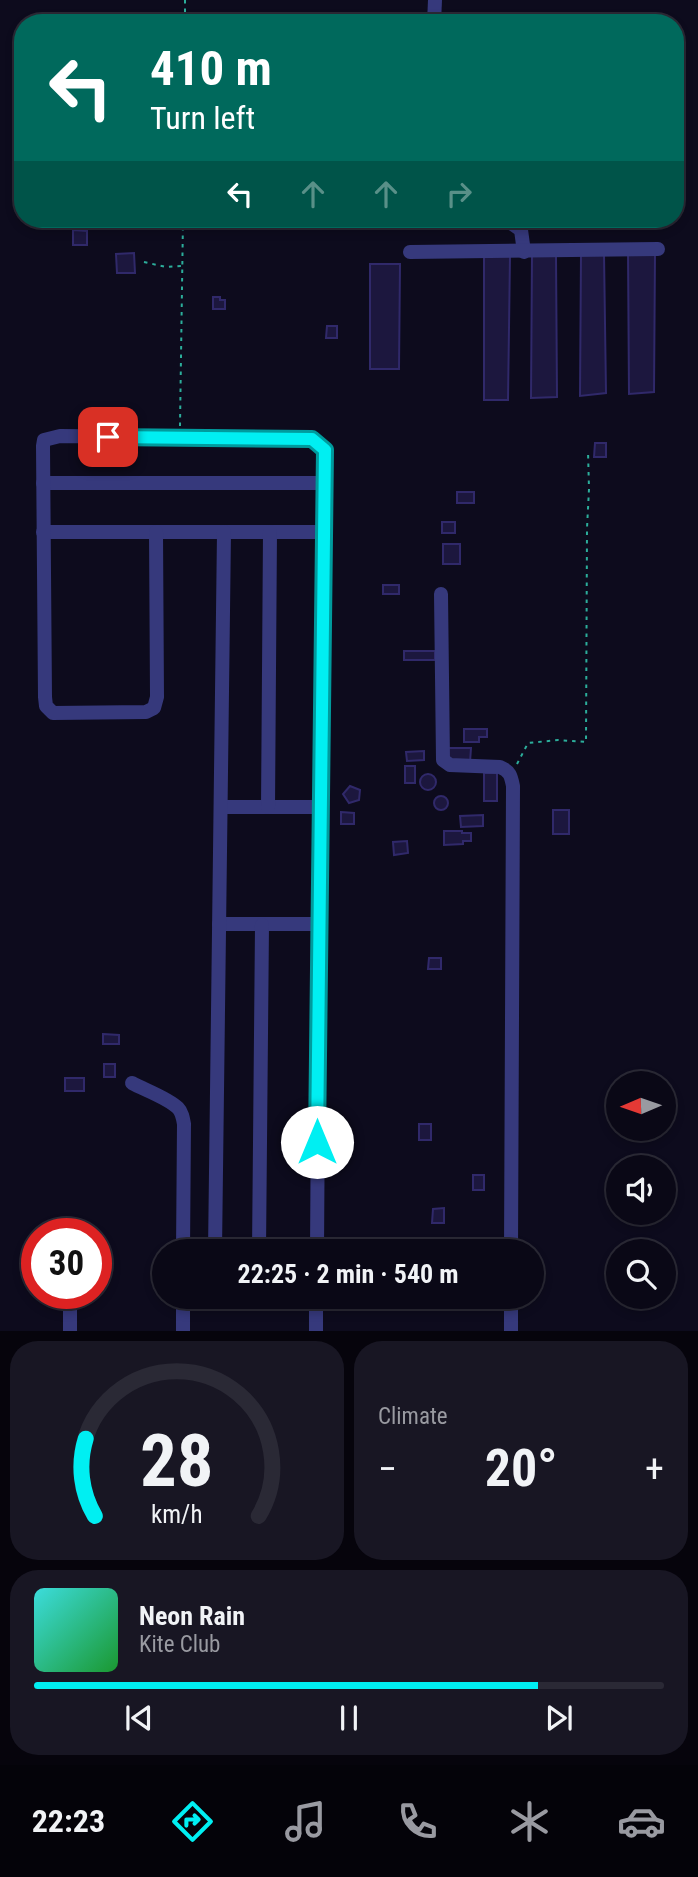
<!DOCTYPE html>
<meta charset="utf-8">
<style>
:root{--surface:#0a0816;--page:#181623;--text:#f1f3f6;--muted:#999aa1;--line:#2a2935;--accent:#00eff2}
body{margin:0;font-family:"Roboto Condensed",sans-serif;background:var(--page);color:var(--text);height:100vh;display:flex;flex-direction:column;font-size:26px;white-space:nowrap}
*{box-sizing:border-box;margin:0}
p{font-size:23px;color:var(--muted)}
.icon{flex:none;width:38px;height:38px;fill:none;stroke:currentColor;stroke-width:2;stroke-linecap:round;stroke-linejoin:round}
.map{position:relative;height:1331px;overflow:hidden}
.sheet{display:flex;flex-direction:column;gap:10px;padding:10px;background:#06040c;flex:1}
.sheet>*{flex:none}
.top-card{position:absolute;left:14px;top:14px;width:670px;height:214px;border-radius:28px;box-shadow:0 4px 10px #0003,0 0 0 2px var(--line);background:#00695c;color:#fff;overflow:hidden}
.needle{width:46px;rotate:268deg}
.fabs{position:absolute;left:606px;top:1071px;display:grid;gap:14px}
.fabs a{display:grid;place-items:center;width:70px;height:70px;border-radius:50%;background:var(--surface);box-shadow:0 4px 10px #0003,0 0 0 2px var(--line);font-size:35px}
.speed{position:absolute;left:21px;top:1218px;display:flex;gap:14px;font-size:35px;font-weight:700;text-align:center}
.speed>*{display:grid;place-content:center;width:91px;height:91px;border-radius:50%;background:var(--surface);box-shadow:0 4px 10px #0003,0 0 0 2px var(--line);line-height:1}
.speed .limit{border:10px solid #d22;background:#fff;color:#111}
.pin{position:absolute;display:grid;place-items:center;width:60px;height:60px;color:#fff;margin:-30px;border-radius:14px;box-shadow:0 4px 10px #0006}
.me{position:absolute;width:77px;margin:-38px;rotate:0deg;stroke-linejoin:round;filter:drop-shadow(0 0 5px #0008)}
.turn{display:flex;align-items:center;gap:24px;height:147px;padding:0 21px;font-size:32px}
.turn .icon{width:91px;height:91px;stroke-width:2.5}
.turn b{display:block;font-size:49px;line-height:60px}
.lanes{display:flex;align-items:center;height:66px;padding:0 21px;background:#0003;justify-content:center;gap:35px;direction:ltr}
.lanes .off{opacity:.35}
.big{font-size:52px;font-weight:700;line-height:1.1}
.sheet .card{flex:1;display:flex;flex-direction:column;justify-content:center;gap:10px;min-width:0;padding:0 24px;border-radius:28px;background:var(--page)}
.sheet .dial{align-items:center;gap:0}
.dial svg{height:182px;overflow:visible;fill:none;stroke:var(--line);stroke-width:7;stroke-linecap:round;text-anchor:middle}
.dial text{fill:var(--text);stroke:none}
.song{display:flex;align-items:center;gap:21px}
.cover{width:84px;height:84px;border-radius:10px;background:linear-gradient(135deg,hsl(180 70% 55%),hsl(130 70% 35%))}
.played{height:7px;border-radius:4px;background:linear-gradient(90deg,var(--accent) 80%,var(--line) 80%)}
.keys{display:flex;justify-content:space-around;direction:ltr}
.heat{display:flex;justify-content:space-between;align-items:center;font-size:38px;direction:ltr}
.sheet .tiles{flex:1;display:grid;gap:10px;grid-template-columns:1fr 1fr}
.card:last-child{grid-column:span 2}
.trip{position:absolute;left:152px;top:1239px;width:392px;height:70px;border-radius:35px;background:var(--surface);box-shadow:0 4px 10px #0003,0 0 0 2px var(--line);font-weight:700;line-height:70px;text-align:center}
.tabs{display:flex;height:112px;justify-content:space-around;align-items:center;background:#040309;color:var(--muted)}
.tabs .icon{width:49px;height:49px}
.tabs .active{color:var(--accent)}
.tabs b{font-size:32px;color:var(--text)}
.map>svg:first-child{display:block}
.building{fill:#1c173e;stroke:#30296a;stroke-width:2}
.lines{fill:none;stroke-linecap:round;stroke-linejoin:round}
.path{stroke:#2cae9b;stroke-width:2;stroke-dasharray:3.5 5;stroke-linecap:butt}
.minor{stroke:#36397c;stroke-width:14}
.route-casing{stroke:#009b9d;stroke-width:18}
.route{stroke:#00eff2;stroke-width:12}
</style>
<div class="map">
<svg width="698" height="1331" viewBox="0 0 698 1331">
<rect width="100%" height="100%" fill="#0d0b1d"/>
<g class="building">
<path d="M73,230L87,231V245H73Z"/>
<path d="M628,250L655,252L654,392L629,394Z"/>
<path d="M134,253L135,273H117L116,254Z"/>
<path d="M581,254H604L606,393L580,396Z"/>
<path d="M484,255H510L508,400H484Z"/>
<path d="M532,256H556L557,397L531,398Z"/>
<path d="M370,264H400L399,369H370Z"/>
<path d="M213,297H220V300H225V309H213Z"/>
<path d="M327,326H337V338H326Z"/>
<path d="M595,443H606V457H594Z"/>
<rect x="457" y="492" width="17" height="11"/>
<rect x="442" y="522" width="13" height="11"/>
<rect x="443" y="544" width="17" height="20"/>
<rect x="383" y="585" width="16" height="9"/>
<rect x="404" y="651" width="31" height="9"/>
<path d="M464,729H487V737H479V742H464Z"/>
<path d="M448,748H471L470,762H448Z"/>
<path d="M424,751V760L407,761L406,752Z"/>
<rect x="405" y="766" width="10" height="17"/>
<rect x="484" y="773" width="13" height="28"/>
<circle cx="428" cy="782" r="8"/>
<path d="M350,786L360,790L359,800L349,803L343,794Z"/>
<circle cx="441" cy="803" r="7"/>
<rect x="553" y="810" width="16" height="24"/>
<path d="M341,812L354,813V824H341Z"/>
<path d="M483,815V826L461,827L460,816Z"/>
<path d="M444,831H462V833H471V841H463V844L444,845Z"/>
<path d="M407,841L408,853L394,855L393,842Z"/>
<path d="M429,958H441V969H428Z"/>
<path d="M103,1034L119,1035V1044H103Z"/>
<rect x="104" y="1064" width="11" height="13"/>
<rect x="65" y="1078" width="19" height="13"/>
<rect x="419" y="1124" width="12" height="16"/>
<rect x="473" y="1175" width="11" height="15"/>
<path d="M444,1208V1223H432L433,1209Z"/>
</g>
<g class="lines">
<g class="path">
<path d="M185,0V23"/>
<path d="M144,262L166,267L181,266"/>
<path d="M180,426L183,219"/>
<path d="M517,764L528,743L558,740L586,742L587,528L589,489L588,451"/>
</g>
<g class="minor">
<path d="M434,23L435,0"/>
<path d="M505,219L521,230L524,252"/>
<path d="M410,252L658,249"/>
<path d="M43,483H324"/>
<path d="M43,532H324"/>
<path d="M156,532L157,697L154,708L146,712L53,713L46,706L45,697L43,446L44,440L60,436L298,438L312,439L325,450L320,807L317,1251"/>
<path d="M441,594L443,760L450,765L500,767C510,771 511,776 513,786L511,1251"/>
<path d="M221,807H320"/>
<path d="M268,807L270,532"/>
<path d="M219,924H319"/>
<path d="M132,1083C145,1090 168,1098 178,1108C182,1112 183,1118 184,1124L183,1251"/>
<path d="M215,1251L224,532"/>
<path d="M259,1251L262,925"/>
<path d="M217,1297L219,1301L232,1303L316,1304"/>
<path d="M511,1297V1331"/>
<path d="M70,1309V1331"/>
<path d="M183,1331V1297"/>
<path d="M316,1331V1297"/>
</g>
</g>
<g class="lines">
<g class="route-casing">
<path id="route" d="M108,437L312,439L325,450L317,1142"/>
</g>
<use href="#route" class="route"/>
</g>
</svg>
<div class="fabs">
<a><svg class="needle" viewBox="-14 -14 28 28"><path d="M0-13l5 13h-10z" fill="#e53935"/><path d="M0 13l5-13h-10z" fill="#999aa1"/></svg></a>
<a><svg class="icon" aria-label="sound" viewBox="0 0 24 24"><path d="M4 9h4l5-4v14l-5-4H4zM17 9q2 3 0 6"/></svg></a>
<a><svg class="icon" aria-label="search" viewBox="0 0 24 24"><circle cx="10" cy="10" r="6"/><path d="M15 15l6 6"/></svg></a>
</div>
<div class="speed"><div class="limit">30</div></div>
<div class="pin" style="left:108px;top:437px;background:#d93025"><svg class="icon" aria-label="arrive" viewBox="0 0 24 24"><path d="M6 21V4h12l-3 4 3 4H6"/></svg></div>
<svg class="me" style="left:317px;top:1142px" viewBox="-20 -20 40 40"><circle r="19" fill="#fff"/><path d="M0-13L10 11 0 6-10 11z" fill="#00eff2"/></svg>
<div class="trip">22:25 · 2 min · 540 m</div>
<div class="top-card">
<div class="turn"><svg class="icon" aria-label="left" viewBox="0 0 24 24"><path d="M17 20v-9H6M10 6l-5 5 5 5"/></svg><div><b>410 m</b>Turn left</div></div>
<div class="lanes"><svg class="icon" aria-label="left" viewBox="0 0 24 24"><path d="M17 20v-9H6M10 6l-5 5 5 5"/></svg><svg class="icon off" aria-label="ahead" viewBox="0 0 24 24"><path d="M12 20V5M6 11l6-6 6 6"/></svg><svg class="icon off" aria-label="ahead" viewBox="0 0 24 24"><path d="M12 20V5M6 11l6-6 6 6"/></svg><svg class="icon off" aria-label="right" viewBox="0 0 24 24"><path d="M7 20v-9h11M14 6l5 5-5 5"/></svg></div>
</div>
</div>
<section class="sheet">
<div class="tiles">
<div class="card dial"><svg viewBox="0 0 100 80">
<path d="M14 69A42 42 0 1 1 86 69"/>
<path d="M14 69A42 42 0 0 1 10 35" stroke="#00eff2"/>
<text x="50" y="56" font-size="32" font-weight="700">28</text>
<text x="50" y="72" font-size="11">km/h</text>
</svg></div>
<div class="card"><p>Climate</p>
<div class="heat"><a>−</a><b class="big">20°</b><a>+</a></div>
</div>
<div class="card">
<div class="song"><i class="cover"></i><div><b>Neon Rain</b><p>Kite Club</p></div></div>
<div class="played"></div>
<div class="keys"><svg class="icon" aria-label="previous" viewBox="0 0 24 24"><path d="M18 5L8 12l10 7zM5 5v14"/></svg><svg class="icon" aria-label="pause" viewBox="0 0 24 24"><path d="M8 5v14M16 5v14"/></svg><svg class="icon" aria-label="next" viewBox="0 0 24 24"><path d="M6 5l10 7-10 7zM19 5v14"/></svg></div>
</div>
</div>
</section>
<nav class="tabs">
<b>22:23</b>
<svg class="icon active" aria-label="directions" viewBox="0 0 24 24"><path d="M12 3l9 9-9 9-9-9zM9 14v-3h6M13 9l2 2-2 2"/></svg>
<svg class="icon" aria-label="music" viewBox="0 0 24 24"><path d="M9 18V5l10-2v13"/><circle cx="6" cy="18" r="3"/><circle cx="16" cy="16" r="3"/></svg>
<svg class="icon" aria-label="phone" viewBox="0 0 24 24"><path d="M5 4h4l2 5-3 2q2 4 5 5l2-3 5 2v4C11 20 4 13 5 4z"/></svg>
<svg class="icon" aria-label="climate" viewBox="0 0 24 24"><path d="M12 3v18M4 7l16 10M4 17L20 7"/></svg>
<svg class="icon" aria-label="car" viewBox="0 0 24 24"><path d="M5 17H2v-5l4-1 3-4h7l3 4 3 1v5h-3M9 17h6M6 11h13"/><circle cx="7" cy="17" r="2"/><circle cx="17" cy="17" r="2"/></svg>
</nav>
